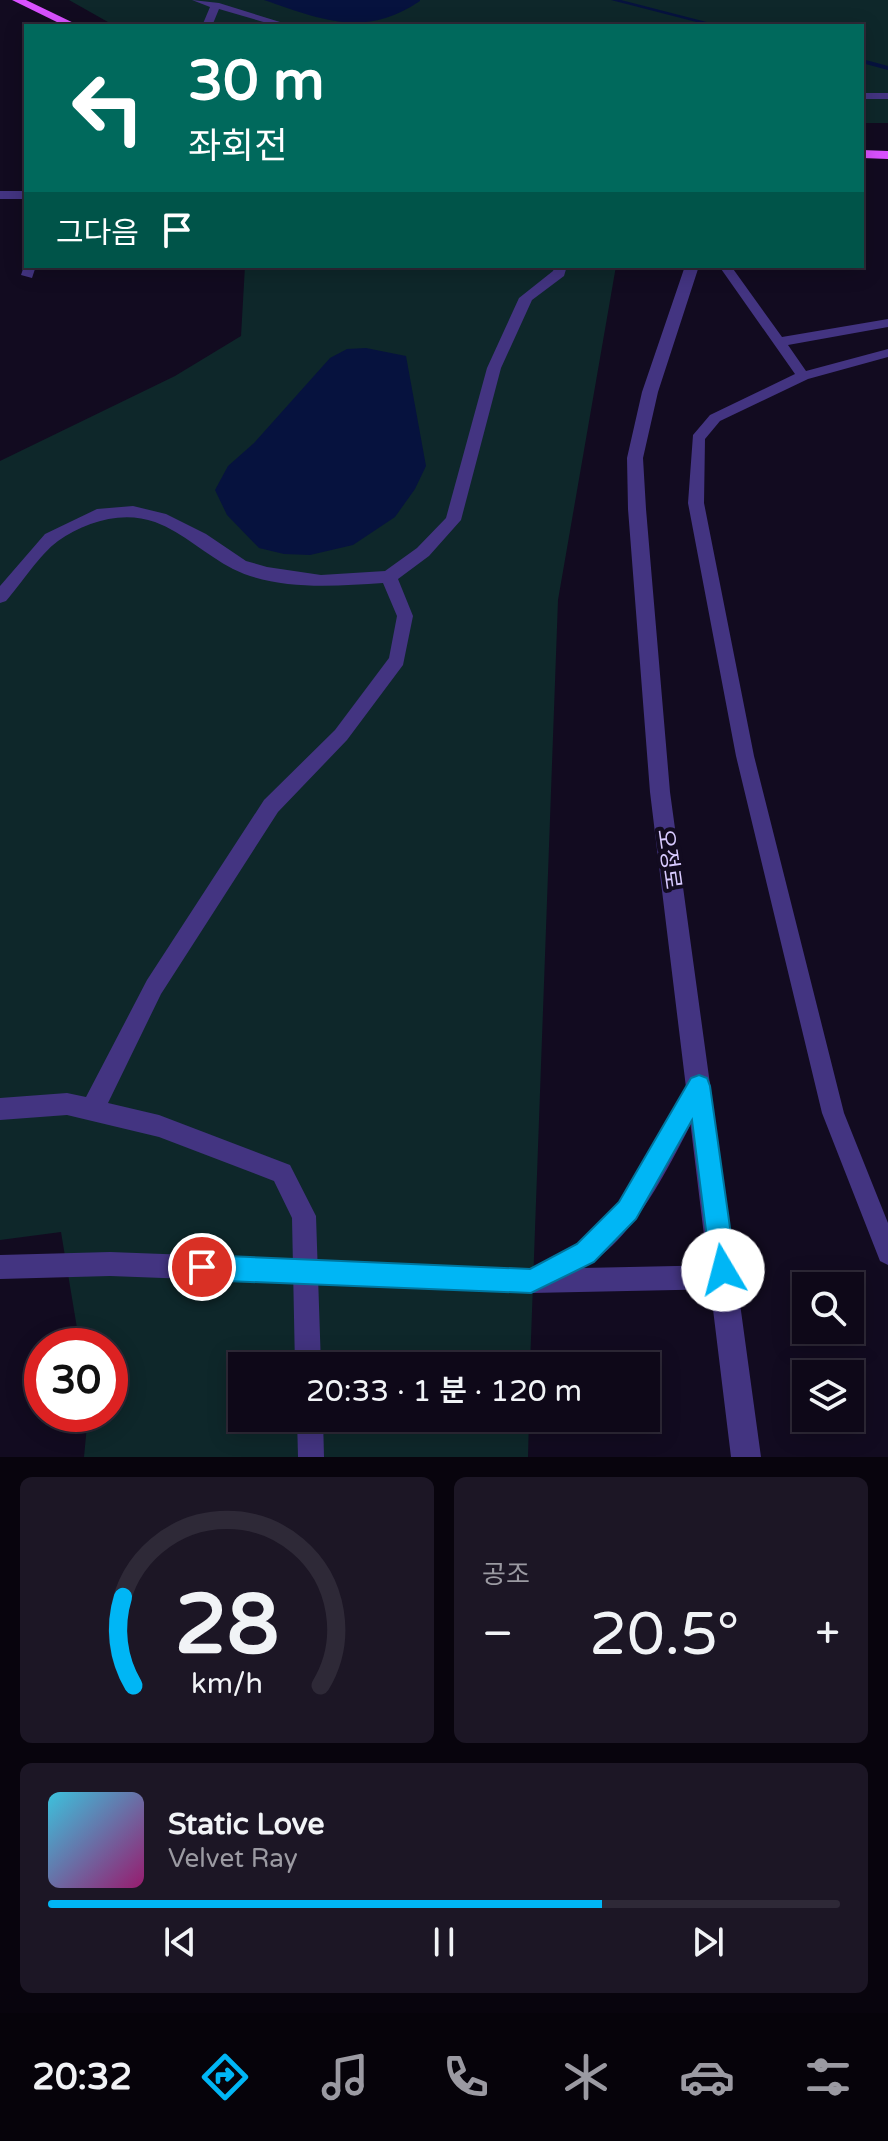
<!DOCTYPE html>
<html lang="ko">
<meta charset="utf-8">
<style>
:root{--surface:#0e0818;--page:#1c1625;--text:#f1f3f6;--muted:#9b9aa2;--line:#2e2937;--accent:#00b6f5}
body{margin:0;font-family:"Varela Round","Noto Sans KR",sans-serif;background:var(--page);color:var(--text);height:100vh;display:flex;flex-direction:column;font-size:30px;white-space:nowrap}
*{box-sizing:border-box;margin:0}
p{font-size:26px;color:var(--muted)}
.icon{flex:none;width:44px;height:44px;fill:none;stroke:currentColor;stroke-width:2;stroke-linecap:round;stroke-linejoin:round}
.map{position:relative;height:1457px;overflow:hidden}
.side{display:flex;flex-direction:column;gap:20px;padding:20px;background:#08040d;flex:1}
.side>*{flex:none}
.top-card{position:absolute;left:24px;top:24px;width:840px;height:244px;border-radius:0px;box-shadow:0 4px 20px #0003,0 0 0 2px var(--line);background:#00695c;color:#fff;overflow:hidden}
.buttons{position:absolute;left:792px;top:1272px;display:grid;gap:16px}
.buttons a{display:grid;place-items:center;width:72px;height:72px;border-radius:0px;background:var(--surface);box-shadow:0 4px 20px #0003,0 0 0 2px var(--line);font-size:40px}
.speed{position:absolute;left:24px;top:1328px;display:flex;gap:16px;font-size:40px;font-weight:700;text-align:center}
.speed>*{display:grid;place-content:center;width:104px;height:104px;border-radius:50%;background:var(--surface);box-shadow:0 4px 20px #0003,0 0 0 2px var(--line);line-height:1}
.speed .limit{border:12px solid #d22;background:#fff;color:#111}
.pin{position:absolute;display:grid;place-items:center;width:68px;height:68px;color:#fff;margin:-34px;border:4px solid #fff;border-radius:50%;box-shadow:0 2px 8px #0007}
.me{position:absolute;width:88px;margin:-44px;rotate:352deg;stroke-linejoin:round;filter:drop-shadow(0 0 6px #0008)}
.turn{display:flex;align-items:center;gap:28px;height:168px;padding:0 32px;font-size:36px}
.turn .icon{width:104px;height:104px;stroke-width:2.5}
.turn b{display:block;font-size:56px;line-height:68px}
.then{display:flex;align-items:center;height:76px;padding:0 32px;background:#0003;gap:16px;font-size:30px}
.big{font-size:60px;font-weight:600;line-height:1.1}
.side .widget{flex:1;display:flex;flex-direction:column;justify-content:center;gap:12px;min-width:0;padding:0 28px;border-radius:12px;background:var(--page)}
.side .dial{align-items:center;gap:0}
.dial svg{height:208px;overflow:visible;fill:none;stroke:var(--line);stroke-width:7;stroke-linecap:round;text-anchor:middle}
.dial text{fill:var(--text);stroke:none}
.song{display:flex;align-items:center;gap:24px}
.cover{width:96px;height:96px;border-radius:12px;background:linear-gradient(135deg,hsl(190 70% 55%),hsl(320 70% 35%))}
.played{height:8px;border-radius:4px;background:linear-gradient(90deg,var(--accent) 70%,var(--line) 70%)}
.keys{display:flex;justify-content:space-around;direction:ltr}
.heat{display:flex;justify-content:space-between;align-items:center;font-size:44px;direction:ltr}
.side .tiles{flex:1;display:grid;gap:20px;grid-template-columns:1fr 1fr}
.widget:last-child{grid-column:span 2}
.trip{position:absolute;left:228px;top:1352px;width:432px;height:80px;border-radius:0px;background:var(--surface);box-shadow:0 4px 20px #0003,0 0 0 2px var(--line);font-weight:600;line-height:80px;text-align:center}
.tabs{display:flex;height:128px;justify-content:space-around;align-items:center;background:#06030a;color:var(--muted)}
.tabs .icon{width:56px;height:56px}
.tabs .active{color:var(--accent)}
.tabs b{font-size:36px;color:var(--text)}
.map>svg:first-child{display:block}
.green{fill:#0e272a}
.water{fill:#06123e}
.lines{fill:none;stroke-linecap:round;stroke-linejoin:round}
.stream{fill:#06123e;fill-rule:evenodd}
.service{fill:#433481;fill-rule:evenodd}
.minor{fill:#433481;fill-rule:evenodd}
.primary{fill:#d951ff;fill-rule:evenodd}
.service-bridge{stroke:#433481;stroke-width:23}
.route{fill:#00b6f5;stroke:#00769f;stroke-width:2}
.labels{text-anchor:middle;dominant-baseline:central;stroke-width:8;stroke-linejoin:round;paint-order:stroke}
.street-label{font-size:22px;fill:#d8caff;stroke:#120b20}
</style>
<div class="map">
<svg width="888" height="1457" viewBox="0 0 888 1457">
<rect width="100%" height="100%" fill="#120b20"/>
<g class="green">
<path d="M69,0H888V123H862V26H115Z"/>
<path d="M245,266H616L558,600L530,1366H242V1418H529L528,1457H84L88,1414H110V1346H80L61,1232L0,1240V461L175,376L241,336Z"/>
</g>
<g class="water">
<path d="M264,0H420V1C364,39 320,19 264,0Z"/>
<path d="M366,348L406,356L426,466L415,489L395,517L353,545L310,555L284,554L259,548L227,515L215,490L228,466L254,443L330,358L347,349Z"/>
</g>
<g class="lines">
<g class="stream">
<path d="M611,0H621L722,26H712Z"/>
<path d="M862,59L888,66V70L862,63Z"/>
</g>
<g class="service">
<path d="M192,0L219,3L293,26H277L219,9L212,26H202L210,7Z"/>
<rect x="862" y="93" width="26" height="6"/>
<rect x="0" y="191" width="26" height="8"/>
<path d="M25,263L26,266H36L32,278L21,275Z"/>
<path d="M555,266H567L564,276L532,300L501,368L461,520L429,556L398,579L413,616L403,665L347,740L278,812L161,994L108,1103L159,1115L290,1165L316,1216L321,1366H295L292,1218L274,1181L159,1137L67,1115L0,1120V1098L67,1093L86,1097L147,980L264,800L335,730L389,658L397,616L383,583C335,586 278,591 233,569C206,555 184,533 155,522C122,510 85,522 58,541C40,554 21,584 6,601L0,603V586L45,534L97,509L133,506L166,514L206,534L246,561L267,567L321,575L385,571L417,548L446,518L487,368L519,298L553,271Z"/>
<path d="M719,266H731L782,337L888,319V327L788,345L806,371L888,349V357L808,379L720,421L705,439L704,503L754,756L844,1113L888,1223V1265L880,1261L822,1113L736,756L688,503L693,435L710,415L795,374Z"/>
<path d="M699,1075L707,1078L710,1086L707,1094C676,1149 641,1237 582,1268L724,1265L733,1268L736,1277L733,1286L724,1289L531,1293L346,1285L337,1282L334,1273L337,1264L346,1261L531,1269L578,1245L620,1203L691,1078Z"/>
<path d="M110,1252L266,1258L275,1261L278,1270L275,1279L266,1282L110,1276L0,1279V1255Z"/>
<path d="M297,1418H323L324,1457H298Z"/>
</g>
<path class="minor" d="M685,266H699L658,392L643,458L646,509L670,792L761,1457H731L650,792L628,509L627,458L642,392Z"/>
<g class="primary">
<path d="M12,0H26L80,26H65Z"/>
<path d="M862,150L888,151V159L862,158Z"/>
</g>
<path class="service-bridge" d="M266,1270L346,1273"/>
</g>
<path class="route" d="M699,1075L707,1078L710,1086L736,1270L732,1278L723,1282L715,1278L711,1270L692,1120L636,1219L594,1262L531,1293L202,1280L194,1276L190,1267L194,1259L202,1255L530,1269L577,1244L619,1202L691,1078Z"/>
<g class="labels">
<g class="street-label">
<text transform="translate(669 859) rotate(82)">오정로</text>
</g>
</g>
</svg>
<div class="buttons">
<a><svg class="icon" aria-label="search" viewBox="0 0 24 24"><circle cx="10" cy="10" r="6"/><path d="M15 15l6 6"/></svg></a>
<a><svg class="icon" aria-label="layers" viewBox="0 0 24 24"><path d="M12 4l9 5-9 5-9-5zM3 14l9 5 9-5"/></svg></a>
</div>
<div class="speed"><div class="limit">30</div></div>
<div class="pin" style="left:202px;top:1267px;background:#d93025"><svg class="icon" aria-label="arrive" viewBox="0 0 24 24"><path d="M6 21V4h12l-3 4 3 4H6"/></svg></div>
<svg class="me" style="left:723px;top:1270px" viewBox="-20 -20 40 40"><circle r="19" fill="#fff"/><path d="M0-13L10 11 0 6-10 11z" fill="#00b6f5"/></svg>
<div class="trip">20:33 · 1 분 · 120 m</div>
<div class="top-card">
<div class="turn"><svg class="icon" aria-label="left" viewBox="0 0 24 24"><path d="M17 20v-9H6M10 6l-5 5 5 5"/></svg><div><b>30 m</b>좌회전</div></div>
<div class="then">그다음<svg class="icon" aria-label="arrive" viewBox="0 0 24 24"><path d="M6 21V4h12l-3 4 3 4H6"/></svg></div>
</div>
</div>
<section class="side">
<div class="tiles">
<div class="widget dial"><svg viewBox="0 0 100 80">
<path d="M14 69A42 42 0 1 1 86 69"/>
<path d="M14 69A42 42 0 0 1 10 35" stroke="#00b6f5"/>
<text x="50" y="56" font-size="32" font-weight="700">28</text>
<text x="50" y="72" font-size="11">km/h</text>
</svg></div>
<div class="widget"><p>공조</p>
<div class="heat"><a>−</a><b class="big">20.5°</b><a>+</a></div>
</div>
<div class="widget">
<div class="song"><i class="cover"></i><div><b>Static Love</b><p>Velvet Ray</p></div></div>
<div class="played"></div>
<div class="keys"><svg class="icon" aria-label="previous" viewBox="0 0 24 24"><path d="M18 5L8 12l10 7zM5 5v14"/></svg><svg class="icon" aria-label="pause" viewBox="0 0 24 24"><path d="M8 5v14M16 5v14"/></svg><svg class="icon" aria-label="next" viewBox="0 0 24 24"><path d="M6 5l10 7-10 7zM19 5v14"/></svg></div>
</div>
</div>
</section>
<nav class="tabs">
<b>20:32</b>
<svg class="icon active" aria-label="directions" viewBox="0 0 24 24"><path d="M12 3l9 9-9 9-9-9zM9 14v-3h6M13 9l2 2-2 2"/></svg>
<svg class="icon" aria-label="music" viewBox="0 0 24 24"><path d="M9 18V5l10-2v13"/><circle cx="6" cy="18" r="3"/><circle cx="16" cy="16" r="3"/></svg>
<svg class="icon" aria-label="phone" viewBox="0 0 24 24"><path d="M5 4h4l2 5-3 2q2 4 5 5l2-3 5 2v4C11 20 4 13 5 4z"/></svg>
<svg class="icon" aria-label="climate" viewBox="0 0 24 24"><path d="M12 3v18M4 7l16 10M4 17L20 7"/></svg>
<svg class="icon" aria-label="car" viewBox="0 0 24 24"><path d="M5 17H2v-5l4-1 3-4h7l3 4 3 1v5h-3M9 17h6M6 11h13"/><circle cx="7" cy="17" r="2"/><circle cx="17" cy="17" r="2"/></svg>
<svg class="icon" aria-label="filters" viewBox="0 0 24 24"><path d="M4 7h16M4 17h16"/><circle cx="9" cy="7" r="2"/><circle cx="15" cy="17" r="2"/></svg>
</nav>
